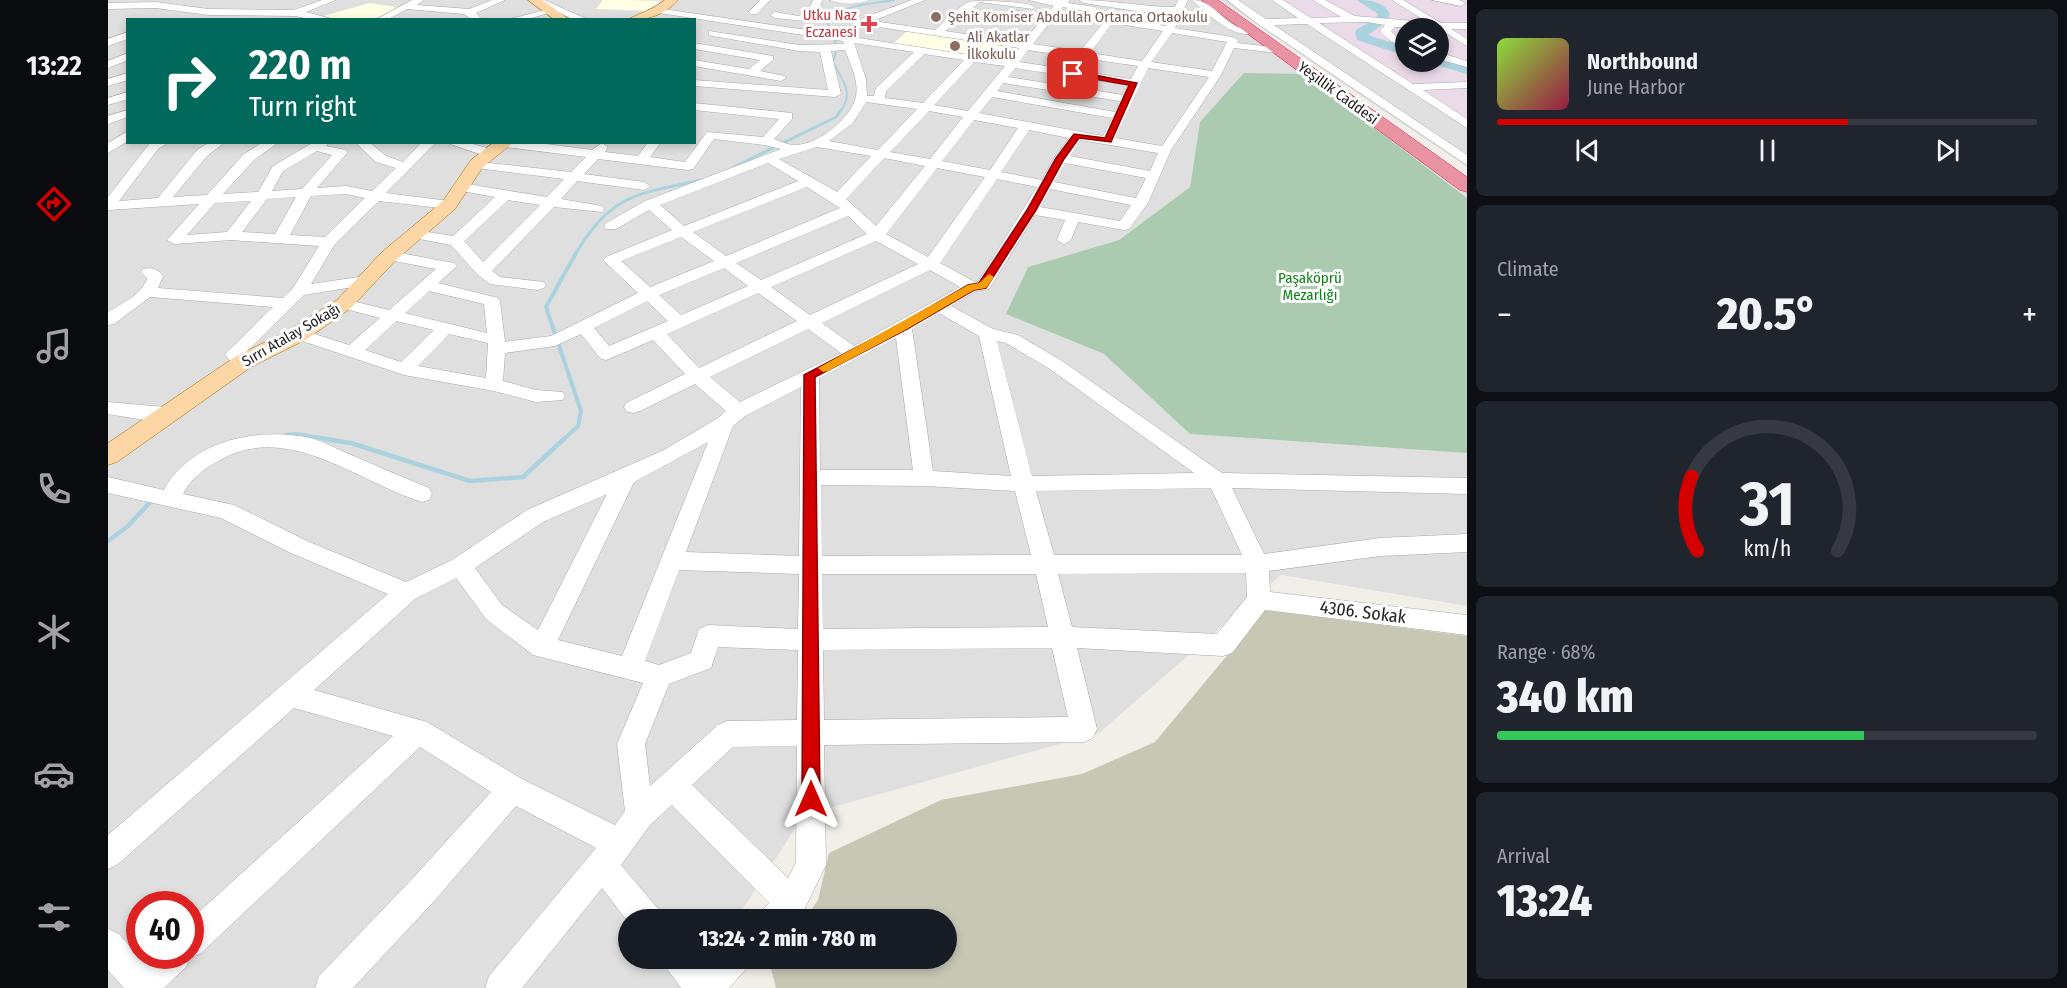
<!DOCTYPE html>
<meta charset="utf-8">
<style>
:root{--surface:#171b24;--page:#20242c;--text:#f1f3f6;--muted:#9ea1a6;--line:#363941;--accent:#d40000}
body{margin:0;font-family:"Fira Sans Condensed",sans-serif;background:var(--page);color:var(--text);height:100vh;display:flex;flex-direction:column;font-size:22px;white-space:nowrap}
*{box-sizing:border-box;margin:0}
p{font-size:20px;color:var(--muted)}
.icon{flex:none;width:33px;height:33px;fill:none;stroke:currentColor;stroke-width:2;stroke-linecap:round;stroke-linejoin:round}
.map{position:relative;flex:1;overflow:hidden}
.panel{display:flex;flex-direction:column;gap:9px;padding:9px;background:#0d0f14;width:600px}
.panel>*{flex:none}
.hud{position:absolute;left:18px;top:18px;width:570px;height:126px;border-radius:0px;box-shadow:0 3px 9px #0003;background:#00695c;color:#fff;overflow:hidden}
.fabs{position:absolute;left:1287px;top:18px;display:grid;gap:12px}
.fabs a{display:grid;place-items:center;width:54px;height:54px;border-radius:50%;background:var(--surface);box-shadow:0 3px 9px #0003;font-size:30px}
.speed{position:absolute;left:18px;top:891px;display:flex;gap:12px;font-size:30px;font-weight:700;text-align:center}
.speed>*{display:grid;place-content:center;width:78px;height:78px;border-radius:50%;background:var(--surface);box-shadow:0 3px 9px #0003;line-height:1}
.speed .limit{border:9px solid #d22;background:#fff;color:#111}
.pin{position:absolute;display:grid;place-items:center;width:51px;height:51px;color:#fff;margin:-26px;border-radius:12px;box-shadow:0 3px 9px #0006}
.me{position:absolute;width:66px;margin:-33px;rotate:0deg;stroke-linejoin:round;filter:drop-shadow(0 0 4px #0008)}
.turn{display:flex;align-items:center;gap:21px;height:126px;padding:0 24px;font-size:27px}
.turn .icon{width:78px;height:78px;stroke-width:2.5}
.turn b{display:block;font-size:42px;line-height:51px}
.big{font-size:45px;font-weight:800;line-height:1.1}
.panel .widget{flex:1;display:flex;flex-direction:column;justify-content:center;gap:9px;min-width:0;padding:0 21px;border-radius:9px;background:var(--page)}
.panel .dial{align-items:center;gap:0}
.dial svg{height:156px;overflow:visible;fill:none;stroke:var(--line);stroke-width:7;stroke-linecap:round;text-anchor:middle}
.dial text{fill:var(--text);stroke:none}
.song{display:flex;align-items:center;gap:18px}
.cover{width:72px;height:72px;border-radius:9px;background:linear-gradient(135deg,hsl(90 70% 55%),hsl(340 70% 35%))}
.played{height:6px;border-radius:3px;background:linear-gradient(90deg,var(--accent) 65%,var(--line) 65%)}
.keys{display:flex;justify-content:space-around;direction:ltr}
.heat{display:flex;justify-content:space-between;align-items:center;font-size:33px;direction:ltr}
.charge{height:9px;border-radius:4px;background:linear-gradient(90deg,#34c759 68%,var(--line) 0)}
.trip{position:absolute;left:510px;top:909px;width:339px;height:60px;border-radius:30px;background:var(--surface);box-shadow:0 3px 9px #0003;font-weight:800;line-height:60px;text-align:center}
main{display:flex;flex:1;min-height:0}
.tabs{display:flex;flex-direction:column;width:108px;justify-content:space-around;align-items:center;background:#090b0e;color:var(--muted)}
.tabs .icon{width:42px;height:42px}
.tabs .selected{color:var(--accent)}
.tabs b{font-size:27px;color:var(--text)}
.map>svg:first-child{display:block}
.residential{fill:#e0dfdf;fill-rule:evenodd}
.industrial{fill:#ebdbe8;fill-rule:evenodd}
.education{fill:#ffffe5}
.construction{fill:#c7c7b4}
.cemetery{fill:#aacbaf}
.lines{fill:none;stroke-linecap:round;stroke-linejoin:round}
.stream-far3{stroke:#aad3df;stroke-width:2}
.stream-far2{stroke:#aad3df;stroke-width:3}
.stream-far1{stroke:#aad3df;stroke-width:4}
.stream{stroke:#aad3df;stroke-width:4.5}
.river{fill:#aad3df;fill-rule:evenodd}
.minor-casing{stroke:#a9a9a9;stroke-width:1}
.major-casing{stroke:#a06b00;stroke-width:1}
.highway-casing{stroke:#dc2a67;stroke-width:1}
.minor{fill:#fff;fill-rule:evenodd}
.major{fill:#fcd6a4;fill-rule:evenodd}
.highway{fill:#e892a2;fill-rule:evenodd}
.route{fill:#d40000;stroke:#8a0000;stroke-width:1.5}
.slow{fill:#f59e0b}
.education-dot{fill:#8d6e63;stroke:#fff;stroke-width:2}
.health-dot{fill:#e0444e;stroke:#fff;stroke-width:2}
.labels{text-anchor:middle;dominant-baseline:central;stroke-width:6;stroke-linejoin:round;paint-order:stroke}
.far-health-label{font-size:15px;fill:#be3a42;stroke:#fff;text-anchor:end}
.far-education-label{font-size:15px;fill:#785e54;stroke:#fff;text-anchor:start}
.far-street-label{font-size:15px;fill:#222;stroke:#fff}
.far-park-label{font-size:15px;fill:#0c8416;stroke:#fff}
.street-label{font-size:18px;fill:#222;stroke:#fff}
</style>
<main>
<nav class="tabs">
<b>13:22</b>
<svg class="icon selected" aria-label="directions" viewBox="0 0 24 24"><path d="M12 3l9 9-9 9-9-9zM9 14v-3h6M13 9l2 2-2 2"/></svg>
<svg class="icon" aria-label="music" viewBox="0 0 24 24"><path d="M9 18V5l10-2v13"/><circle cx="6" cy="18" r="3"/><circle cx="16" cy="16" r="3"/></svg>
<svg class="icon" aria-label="phone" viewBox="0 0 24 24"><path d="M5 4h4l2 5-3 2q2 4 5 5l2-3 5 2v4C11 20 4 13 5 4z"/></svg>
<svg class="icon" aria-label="climate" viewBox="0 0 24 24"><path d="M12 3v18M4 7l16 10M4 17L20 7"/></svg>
<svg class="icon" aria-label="car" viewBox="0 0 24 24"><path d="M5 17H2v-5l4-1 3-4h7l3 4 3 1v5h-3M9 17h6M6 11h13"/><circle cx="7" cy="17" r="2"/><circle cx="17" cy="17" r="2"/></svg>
<svg class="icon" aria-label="filters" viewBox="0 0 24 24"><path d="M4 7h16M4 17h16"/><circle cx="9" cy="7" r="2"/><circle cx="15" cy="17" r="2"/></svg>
</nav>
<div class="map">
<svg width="1359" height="988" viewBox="0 0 1359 988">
<rect width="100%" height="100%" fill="#f2efe9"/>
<g class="residential">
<path d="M0,0H1107L1359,181V198L1195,74L1092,122L1082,187L1011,240L920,267L899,314L996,354L1082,434L1359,453V606L1173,575L991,733L696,815L628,919L520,920V958L612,959L619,988H0ZM20,20H586V142H20ZM32,904H82V956H32Z"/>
<path d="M1113,0H1359V167L1237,85ZM1298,28H1330V62H1298Z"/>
</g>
<path class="industrial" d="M1173,0H1359V125ZM1298,28H1330V62H1298Z"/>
<g class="education">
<path d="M495,0H522L552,1L538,11L488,9Z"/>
<path d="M262,3L294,8L268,19H228L215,16Z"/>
<path d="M799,31L910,47L902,63L784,45Z"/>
</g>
<path class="construction" d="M1157,610L1359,636V988H668L663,969L670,959L838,958V920L697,919L710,900L721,853L833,800L974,774L1047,742Z"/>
<path class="cemetery" d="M1136,73L1195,74L1359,198V453L1082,434L996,354L898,314L920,267L1011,240L1082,187L1092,122Z"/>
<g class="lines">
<path class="stream-far3" d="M732,112C747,93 734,80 725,62L729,48L720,24C731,4 765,4 786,0"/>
<g class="stream-far2">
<path d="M626,167L728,117L733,110"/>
<path d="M467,255C502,194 529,194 593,180"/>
</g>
<g class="stream-far1">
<path d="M178,435L188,434L226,440"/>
<path d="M455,440L470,426L473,411L438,307L468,253"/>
</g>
<g class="stream">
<path d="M216,439L243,443L362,481L415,477L456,439"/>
<path d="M0,541L20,526L46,498"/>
</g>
<g class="river">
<path d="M1249,0C1262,0 1275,1 1282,14L1277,23L1260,35L1298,47V56L1249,40L1247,33L1248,30L1268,18L1270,14Z"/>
<path d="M1330,57L1359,66V74L1325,64L1324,62H1330Z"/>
</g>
<g class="minor-casing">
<g id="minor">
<path d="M214,0H228L198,12L228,20H206L187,16L100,15L48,8L0,9V3L48,2L100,9L186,10Z"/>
<path d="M304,0H316L309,5L361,9L384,0H397L368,13L375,20H365L356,14L299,9L279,20H267Z"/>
<path d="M423,0H436L481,20H467L447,11L417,20H398L441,9Z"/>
<path d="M652,0H662L649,14H643L641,12Z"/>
<path d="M705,0H715L708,12L696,21L667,18L662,15L667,12L691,16L701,8Z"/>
<path d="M722,0H761C752,5 731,5 722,0Z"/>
<path d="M804,0H817L765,21L827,30C838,21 848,9 860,2C870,0 918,1 927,7L925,9L872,2L837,31L915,43L934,19L902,14V10L938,14L946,6L920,0H962L960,3L987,7L989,9L985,14L1058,26L1064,13H1041L976,3L971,0C1004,0 1035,7 1067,7L1070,0H1080L1067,28L1125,37L1130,40L1129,43L1174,48V52L1170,53L1126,48L1113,75L1063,150L1040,203L1021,229L1016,230L970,222L963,240L956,244L949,240L957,220L927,215L881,289L868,291L843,306L885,329L910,335L954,361L1114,473L1359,478V494L1124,488L1156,554L1272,538L1359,534V552L1272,556L1161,571L1162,592L1359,615V635L1157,610L1124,653L1115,656L969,648L989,729L985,738L976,742L716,745L718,865L694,914L688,920H651L655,909L661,903L564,805L542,825L513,865L550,909L554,920H520V922L494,888L414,988H377L381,976L488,848L408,806L328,899L245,988H207L211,976L306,877L383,792L312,747L93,953L82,958L78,967L56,988H16L0,970V929L11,934L36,962L44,956H82V920L285,736L186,708L10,864L0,869V835L280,594L183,553L113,518L0,493V477L56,490C83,440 150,427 202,438C215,441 228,449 241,454C268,466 295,477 321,488L324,494L321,500L314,502C250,482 180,421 112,460C96,469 83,478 75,494L126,505L199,541L298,582L344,560L419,510L556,450L610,418L618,411L587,384L532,411L525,413L518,411L516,407L518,403L577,374L545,340L498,360L492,358L473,334L447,346L397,353L395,381L428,390L455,392L457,396L455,400L428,402L386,391L296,375L185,338L182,334L185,330L191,329L241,345L272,318L230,307L228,304L230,301L236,299L281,310L328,269L276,259L273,256L281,251L346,263L349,266L330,283L390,298L392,301L397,342L443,336L530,293L495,260L498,257L564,230L541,210L508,229H498L496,226L498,223L537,201L673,149L657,145L606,139L585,169L580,170L490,159L476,174L536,182L543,186L536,190L469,181L453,199L494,206L496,209L494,212L446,207L384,271L392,277L436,282L438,285L436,288L430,290L382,284L369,274L343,245L306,238L299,234L306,230L345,236L387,197L348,190L346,187L348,184L353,183L439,197L456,179L369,168L364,167L362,164L364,161L463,172L478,157L397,147L391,142H423L484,150L494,143L500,147L497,152L530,156L540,142H553L542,157L577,162L599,132L655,137L671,119L586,110V103L684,113V119L666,139C672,141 679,144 684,145C708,147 744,118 748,96C751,80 742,64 737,50L723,51L733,94L727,97L586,86V80L720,90L712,52L691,51L605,36L601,35V31L691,45L736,44L735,41L551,13L546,10L548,8L734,35L736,30L755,18ZM955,7L978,11L974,16L976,18L996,22L972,51L925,44L943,21H955V17L948,15ZM1004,23L1055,31L1034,61L982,53ZM757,25L911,48L901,61L744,37V33ZM1064,33L1119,42L1104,71L1043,62ZM746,43L806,52L768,88L766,96H759L758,79ZM920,50L1030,66L1023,79L911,62ZM816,54L856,60L815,103L777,98L778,91ZM866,62L897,66L860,111L826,105ZM907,68L1019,85L1015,95L900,77ZM1040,68L1101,77L1054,146L1007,138ZM895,83L1012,101L1007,112L889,91ZM884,97L1004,118L995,136L871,113ZM758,102L809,109L770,150L721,141L745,123ZM821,111L855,117L822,159L782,152ZM866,120L910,128L882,170L834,161ZM921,130L961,138L946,158L934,180L893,172ZM972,140L1050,153L1042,171L962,156ZM709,147L763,156L729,192L671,159ZM776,158L817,166L768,226L738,199ZM660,163L690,181L576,226L552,205ZM957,163L1038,178L1028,198L946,182ZM829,168L877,177L820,257L778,234ZM889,179L929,187L870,282H867L832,263ZM699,187L732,208L618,256L585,232ZM942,189L1023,205L1012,221L932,207ZM400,200L432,205L375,262L356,241ZM740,216L759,234L653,280L628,263ZM573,237L606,261L542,287L513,261ZM768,241L810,264L702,315L663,287ZM616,268L640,286L573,315L551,295ZM822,270L852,287L746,346L714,323ZM321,291L376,304L379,333L297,313ZM650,293L689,321L591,368L559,334ZM539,301L560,321L501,346L486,328ZM831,313L871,336L903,476L825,471L804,329ZM288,321L326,330L293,362L257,350ZM700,329L733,353L632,402L602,377ZM341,334L380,343L378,378L310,366ZM788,338L805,470H712L711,378ZM889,341L898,343L942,369L1086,473L924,476ZM693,387L691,556L578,552L625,426L637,416ZM600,442L514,656L450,640L526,482ZM713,485L816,486L907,491L923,555L714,556ZM1103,488L1134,555H946L928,491ZM499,494L430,630L394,605L367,568L435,522ZM571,570L691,574L690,629L600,625L591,629L583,653L551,665L537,661ZM1138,573L1139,597L1109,634L964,627L950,574ZM714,574H928L940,627L715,629ZM348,578L378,619L425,655L535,683L509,744L517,811L507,825L414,779L319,722L206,690L307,599ZM610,647L690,650L689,720L619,721L610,725L542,786L537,744L561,684L603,668ZM944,648L960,717L716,720L715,650ZM689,746L688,862L680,878L584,785L625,747Z"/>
<path d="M1084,0C1105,0 1113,20 1130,27C1137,30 1143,27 1149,31C1131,44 1097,13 1084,0Z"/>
<path d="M1119,0H1130L1158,19L1190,18L1164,0H1175L1203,18L1233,17L1205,0H1217L1247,16L1319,22L1284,0H1295L1333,23H1359V29H1343L1359,39V46L1330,28L1287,27L1283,31L1290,38L1298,40V47C1286,44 1280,40 1272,31L1277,25L1259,22L1211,23L1305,84L1359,82V88L1315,90L1359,119V128L1199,24L1166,25L1359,155V165L1150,24Z"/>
<path d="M1324,0H1351L1358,3L1353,6Z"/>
<path d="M20,32V39L0,46V39Z"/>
<path d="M586,43L665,56V60L652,71L677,76L678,78L673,81L586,66V60L641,69L652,60L586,49Z"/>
<path d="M1330,52L1359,61V67L1330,59Z"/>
<path d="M20,53V60L0,68V61Z"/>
<path d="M20,73V80L0,86V79Z"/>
<path d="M20,92V99L0,105V98Z"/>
<path d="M20,110V117L0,124V116Z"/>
<path d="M20,131V141L0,153V143Z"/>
<path d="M61,142L50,149L11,201L50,198L89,150L102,142H117L99,156L65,197L99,195L136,154L155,142H171L146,160L115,194L150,192L165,166L206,142H222L218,146L238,150L239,153L209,188L238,186L264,191L288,168L268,162L247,142H261L278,156L295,162L314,142H328L278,193L341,201L348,205L341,209L271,201L227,244L203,284L258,276L264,278L266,281L264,284L196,295L136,354L144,362L141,366C130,369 123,363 117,354L165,307L42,297L6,324L0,325V312C13,304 35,294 39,278L33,272L35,269C43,267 50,269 55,276L50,288L175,298L185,288L211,246L123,240L66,244L59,240L91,204L0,210V197L42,143ZM209,151L224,155L194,189L164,191L175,171ZM238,194L257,198L217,237L182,235L203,196ZM188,197L167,234L134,232L159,199ZM143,201L119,232L79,235L107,203Z"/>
<path d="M336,142H358L386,150L387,153L381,157Z"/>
<path d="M0,402L68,408L71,413L68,418C46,424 22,417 0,414Z"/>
<path d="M554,958H591L597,966L604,958H643L638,969L621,988H573L559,969Z"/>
</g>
</g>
<g class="major-casing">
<g id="major">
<path d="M420,0H434L462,20H447Z"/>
<path d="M557,0H570C556,16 539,20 518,20L547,7Z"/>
<path d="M386,142H406L375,167L347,209L288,260L243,308L199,339L143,367L9,462L0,465V443L127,357L183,329L229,300L274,252L335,201L363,160Z"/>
</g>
</g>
<g class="highway-casing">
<path id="highway" d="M1094,0H1110L1359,177V192L1352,190Z"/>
</g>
<use href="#minor" class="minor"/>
<use href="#major" class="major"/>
<use href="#highway" class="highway"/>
</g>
<path class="route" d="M965,71L1029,83L1003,142L971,138L956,159L928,210L878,288L866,290L799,329L707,377L712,799L709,806L703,809L696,806L694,799L696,375L791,325L860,285L871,283L919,210L948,158L966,134L997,138L1021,85L963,75Z"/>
<path class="slow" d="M881,274L886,277L878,288L866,290L799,329L720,371L715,372L710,368L860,285L871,283Z"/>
<g class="education-dot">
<circle cx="828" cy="17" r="6"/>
<circle cx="847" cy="46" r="6"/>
</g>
<path class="health-dot" d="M758 15h6v6h6v6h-6v6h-6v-6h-6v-6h6z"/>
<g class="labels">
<g class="far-health-label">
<text x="749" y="15">Utku Naz<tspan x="749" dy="17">Eczanesi</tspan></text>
</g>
<g class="far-education-label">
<text x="840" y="17">Şehit Komiser Abdullah Ortanca Ortaokulu</text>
<text x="859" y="37">Ali Akatlar<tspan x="859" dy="17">İlkokulu</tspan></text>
</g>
<g class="far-street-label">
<text transform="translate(1230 93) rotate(36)">Yeşillik Caddesi</text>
<text transform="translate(183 335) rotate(-30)">Sırrı Atalay Sokağı</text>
</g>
<g class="far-park-label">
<text x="1202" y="278">Paşaköprü<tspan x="1202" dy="17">Mezarlığı</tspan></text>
</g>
<g class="street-label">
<text transform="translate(1255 612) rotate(7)">4306. Sokak</text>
</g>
</g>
</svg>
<div class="fabs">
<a><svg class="icon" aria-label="layers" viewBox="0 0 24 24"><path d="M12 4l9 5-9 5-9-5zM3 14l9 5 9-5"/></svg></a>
</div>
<div class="speed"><div class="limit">40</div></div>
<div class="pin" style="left:965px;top:74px;background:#d93025"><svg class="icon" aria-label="arrive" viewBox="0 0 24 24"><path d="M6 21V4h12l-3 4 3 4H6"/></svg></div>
<svg class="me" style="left:703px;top:799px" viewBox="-20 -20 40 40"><path d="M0-17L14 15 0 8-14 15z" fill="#d40000" stroke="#fff" stroke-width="4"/></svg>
<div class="trip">13:24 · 2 min · 780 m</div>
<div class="hud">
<div class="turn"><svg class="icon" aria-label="right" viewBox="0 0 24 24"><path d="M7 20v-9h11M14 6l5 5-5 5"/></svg><div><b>220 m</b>Turn right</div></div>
</div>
</div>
<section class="panel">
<div class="widget">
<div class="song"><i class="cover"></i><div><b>Northbound</b><p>June Harbor</p></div></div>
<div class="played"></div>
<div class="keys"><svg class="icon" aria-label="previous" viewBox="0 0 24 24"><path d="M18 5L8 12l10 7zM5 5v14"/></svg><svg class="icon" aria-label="pause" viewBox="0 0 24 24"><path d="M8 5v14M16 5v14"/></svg><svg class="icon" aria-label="next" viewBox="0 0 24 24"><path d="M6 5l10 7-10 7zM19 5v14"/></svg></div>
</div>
<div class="widget"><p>Climate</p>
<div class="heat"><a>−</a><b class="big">20.5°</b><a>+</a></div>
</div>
<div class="widget dial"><svg viewBox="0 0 100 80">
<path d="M14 69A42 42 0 1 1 86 69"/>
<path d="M14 69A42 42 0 0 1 11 31" stroke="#d40000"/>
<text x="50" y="56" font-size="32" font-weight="700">31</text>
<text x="50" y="72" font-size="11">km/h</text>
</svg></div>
<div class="widget"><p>Range · 68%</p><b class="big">340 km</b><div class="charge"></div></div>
<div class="widget"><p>Arrival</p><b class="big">13:24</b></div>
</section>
</main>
